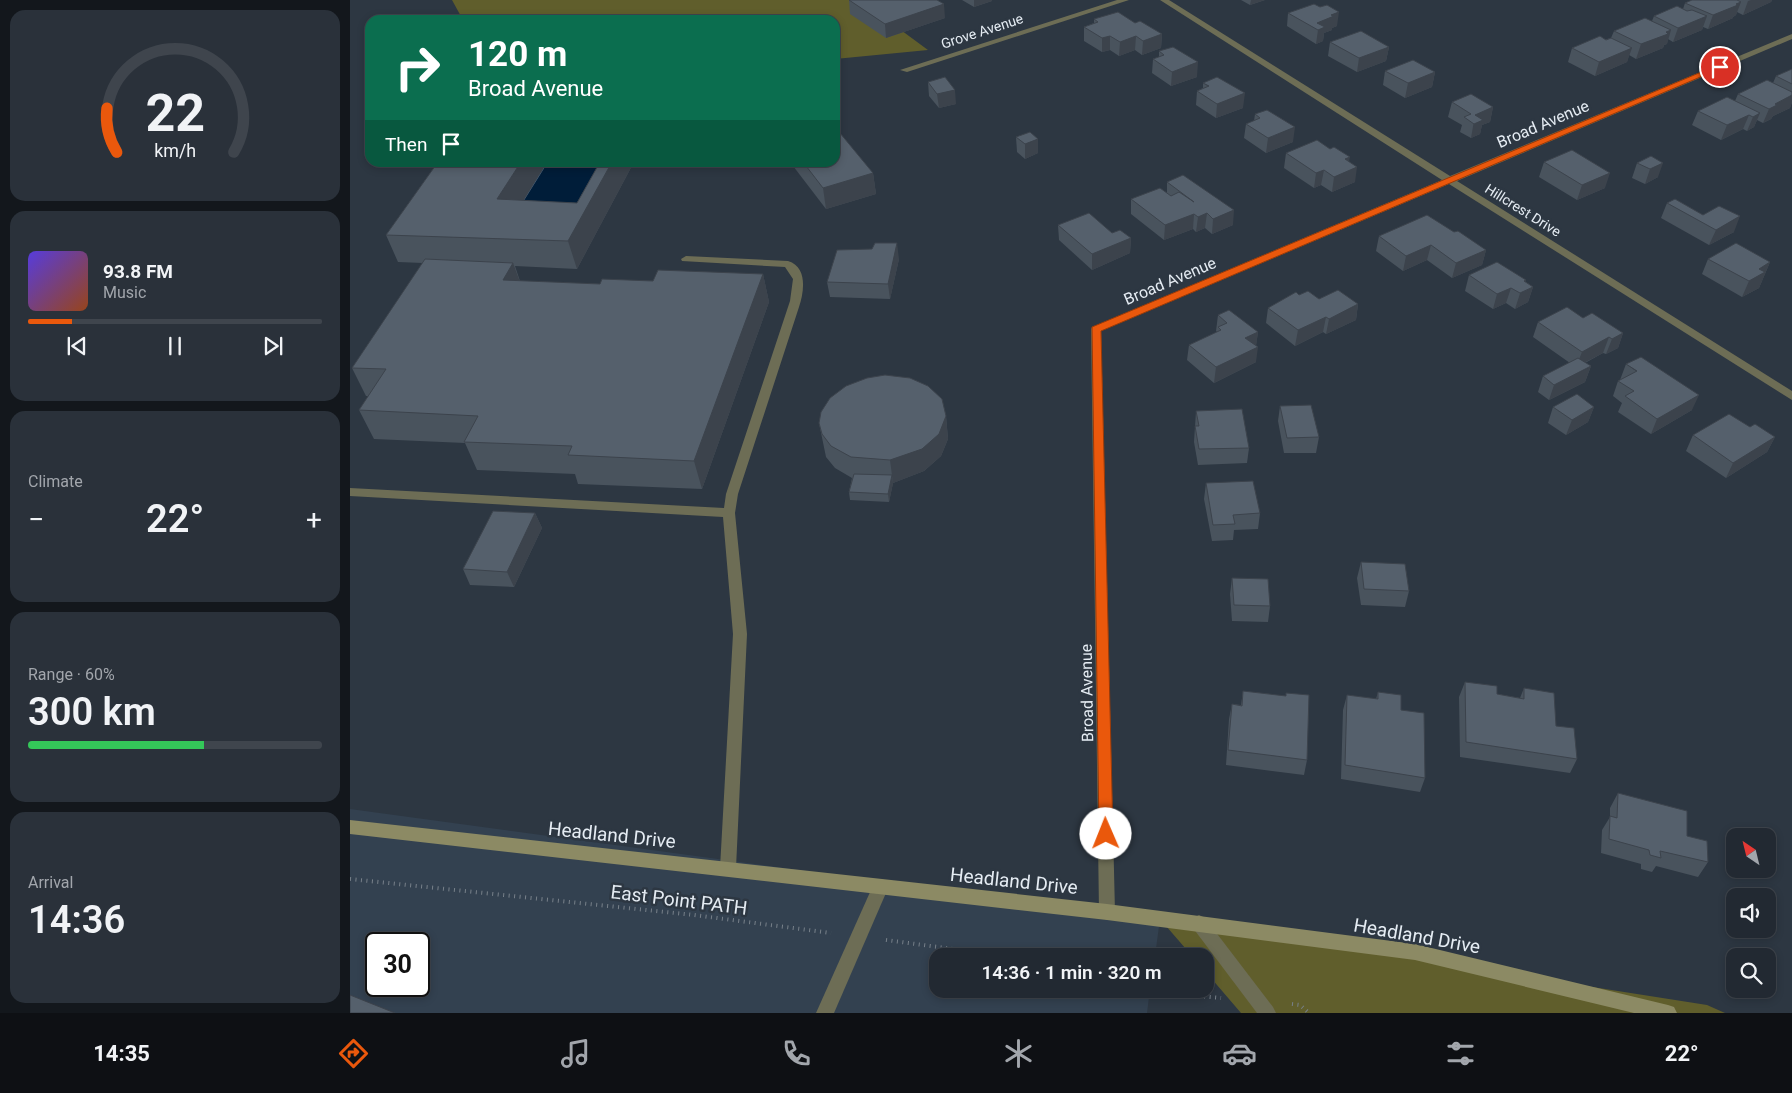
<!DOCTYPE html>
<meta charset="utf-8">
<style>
:root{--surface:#222932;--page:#2a313a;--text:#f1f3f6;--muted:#a2a6ac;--line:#3f454d;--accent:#ea580c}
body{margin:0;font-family:Roboto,sans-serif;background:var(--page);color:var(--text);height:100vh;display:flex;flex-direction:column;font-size:19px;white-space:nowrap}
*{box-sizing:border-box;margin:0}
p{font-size:16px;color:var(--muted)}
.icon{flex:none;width:28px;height:28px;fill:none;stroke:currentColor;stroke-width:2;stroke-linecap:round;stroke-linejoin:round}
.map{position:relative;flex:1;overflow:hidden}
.panel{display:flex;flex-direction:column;gap:10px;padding:10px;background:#13171c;width:350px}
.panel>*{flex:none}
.banner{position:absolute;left:15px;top:15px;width:475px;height:152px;border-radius:15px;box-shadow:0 2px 8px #0003,0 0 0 1px var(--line);background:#0b6e4f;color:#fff;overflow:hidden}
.needle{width:32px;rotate:325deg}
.tools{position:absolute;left:1376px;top:828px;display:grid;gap:10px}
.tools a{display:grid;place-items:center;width:50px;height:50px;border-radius:10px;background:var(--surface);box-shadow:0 2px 8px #0003,0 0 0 1px var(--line);font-size:25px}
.speed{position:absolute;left:15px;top:932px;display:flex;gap:10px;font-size:25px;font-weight:700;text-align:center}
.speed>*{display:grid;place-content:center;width:65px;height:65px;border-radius:50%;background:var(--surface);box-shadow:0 2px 8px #0003,0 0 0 1px var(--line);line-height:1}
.speed .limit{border:2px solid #111;border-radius:8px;background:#fff;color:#111}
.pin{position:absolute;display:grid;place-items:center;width:42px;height:42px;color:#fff;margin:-21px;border:2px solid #fff;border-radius:50%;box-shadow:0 1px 5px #0007}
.me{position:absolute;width:55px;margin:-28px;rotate:359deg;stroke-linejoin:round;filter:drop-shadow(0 0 4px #0008)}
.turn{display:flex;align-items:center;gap:18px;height:105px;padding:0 20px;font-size:22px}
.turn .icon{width:65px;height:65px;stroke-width:2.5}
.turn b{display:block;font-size:35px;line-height:42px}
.then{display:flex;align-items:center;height:48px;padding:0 20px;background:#0003;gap:10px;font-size:19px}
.big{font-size:38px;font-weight:600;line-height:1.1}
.panel .card{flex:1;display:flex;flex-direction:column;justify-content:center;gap:8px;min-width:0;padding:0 18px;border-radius:15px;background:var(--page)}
.panel .dial{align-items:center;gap:0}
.dial svg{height:130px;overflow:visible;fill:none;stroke:var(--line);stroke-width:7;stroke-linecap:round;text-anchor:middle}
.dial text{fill:var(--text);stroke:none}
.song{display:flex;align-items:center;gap:15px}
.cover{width:60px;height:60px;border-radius:8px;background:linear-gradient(135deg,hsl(250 70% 55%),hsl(20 70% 35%))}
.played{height:5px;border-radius:2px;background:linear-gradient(90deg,var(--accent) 15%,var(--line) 15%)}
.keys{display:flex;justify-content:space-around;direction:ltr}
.heat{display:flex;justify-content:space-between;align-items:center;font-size:28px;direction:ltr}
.charge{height:8px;border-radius:4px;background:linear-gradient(90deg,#34c759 60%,var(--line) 0)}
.trip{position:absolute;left:579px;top:948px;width:285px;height:50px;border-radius:15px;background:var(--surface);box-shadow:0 2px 8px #0003,0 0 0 1px var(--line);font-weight:600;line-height:50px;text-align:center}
.menu{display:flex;height:80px;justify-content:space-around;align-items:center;background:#0e1014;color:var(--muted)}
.menu .icon{width:35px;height:35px}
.menu .active{color:var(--accent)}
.menu b{font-size:22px;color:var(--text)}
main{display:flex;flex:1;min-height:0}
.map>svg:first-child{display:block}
.built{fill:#334150;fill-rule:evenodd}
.green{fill:#605e2c}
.water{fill:#001d39;stroke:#455b71}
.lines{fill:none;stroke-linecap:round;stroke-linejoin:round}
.path{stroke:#78818a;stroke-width:4;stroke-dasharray:1 4.5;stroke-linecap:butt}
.lane{fill:#6d6d55;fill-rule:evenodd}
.street{fill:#6d6d55;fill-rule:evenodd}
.secondary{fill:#8c8a64;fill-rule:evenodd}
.wall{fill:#49535d}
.shaded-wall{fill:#3c434c}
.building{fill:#55606c;stroke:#3c434c}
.route{fill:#ea580c;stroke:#983908}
.labels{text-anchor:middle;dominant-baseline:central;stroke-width:5;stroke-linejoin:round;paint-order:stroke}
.far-street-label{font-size:14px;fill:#e5ecf3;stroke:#2d3742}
.street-label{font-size:16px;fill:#e5ecf3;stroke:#2d3742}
.near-street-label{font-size:19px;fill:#e5ecf3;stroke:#2d3742}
</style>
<main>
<section class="panel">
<div class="card dial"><svg viewBox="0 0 100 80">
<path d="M14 69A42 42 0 1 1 86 69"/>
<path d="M14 69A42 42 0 0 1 8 42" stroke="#ea580c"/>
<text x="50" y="56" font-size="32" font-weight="700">22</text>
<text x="50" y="72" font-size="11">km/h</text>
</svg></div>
<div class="card">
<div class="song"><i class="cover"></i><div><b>93.8 FM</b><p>Music</p></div></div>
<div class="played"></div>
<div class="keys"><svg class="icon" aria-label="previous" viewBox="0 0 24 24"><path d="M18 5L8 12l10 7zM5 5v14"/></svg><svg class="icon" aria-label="pause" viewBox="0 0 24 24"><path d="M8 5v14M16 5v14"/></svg><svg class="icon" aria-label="next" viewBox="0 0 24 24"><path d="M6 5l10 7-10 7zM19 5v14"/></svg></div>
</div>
<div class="card"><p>Climate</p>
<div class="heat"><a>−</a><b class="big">22°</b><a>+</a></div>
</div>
<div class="card"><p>Range · 60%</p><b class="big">300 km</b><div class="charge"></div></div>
<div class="card"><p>Arrival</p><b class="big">14:36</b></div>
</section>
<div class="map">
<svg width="1442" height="1013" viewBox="0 0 1442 1013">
<rect width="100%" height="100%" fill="#2d3742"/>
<path class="built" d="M0,809L810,919L805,956H588V989H800L797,1013H0ZM26,944H69V986H26Z"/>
<g class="green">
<path d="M102,0H510L578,50L485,59V20H113Z"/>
<path d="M810,919L1357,1005L1375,1013H891L855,971V956H842Z"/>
</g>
<path class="water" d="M197,163H273L235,231L157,227Z"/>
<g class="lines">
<g class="path">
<path d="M0,879L344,915L481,933"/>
<path d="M536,940L655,956"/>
<path d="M772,989L871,998"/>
<path d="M942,1004L950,1005L959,1013"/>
</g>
<g class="lane">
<path d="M336,256L438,261C458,267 454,292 449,307L388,494L385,513L397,634L386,868L384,873L378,875L372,873L370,868L383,634L373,517L0,496V488L374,508L376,494L440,301L443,279L435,267L332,261L331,259Z"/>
<path d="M531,879L537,881L539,886L484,1013H466L525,881Z"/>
</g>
<g class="street">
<path d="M767,0H779L557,72L550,70Z"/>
<path d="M810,0H819L1100,176L1442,34V39L1107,181L1442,391V400L1099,184L751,331L765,912L763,917L757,920L751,917L749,912L741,329L742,327L1092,180Z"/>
<path d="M849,915L855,918L923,1007L926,1013H907L843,928L841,923L843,918Z"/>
</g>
<path class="secondary" d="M0,820L757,904L1065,944L1318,1005L1324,1007L1327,1013H1284L1065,960L757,920L0,834Z"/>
</g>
<g class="wall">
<path d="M499,0L595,18L536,38L500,14Z"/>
<path d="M612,0H642V1L624,7Z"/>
<path d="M891,0H915L900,5Z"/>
<path d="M1342,0H1422L1421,2L1393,15L1387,12L1386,15L1383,17V18L1358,29L1353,27L1352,30L1323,42L1318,39L1317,44L1314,45L1313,48L1286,59L1279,55L1277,62L1245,76L1218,62L1222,48L1261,38L1264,31L1302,21L1304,16L1333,9L1335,3Z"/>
<path d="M938,13L987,26L982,28V30L974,33L973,41L966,44L937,26Z"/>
<path d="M744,19L785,23L812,34L811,48L792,55L785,50L769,56L760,50L752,52L734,41V27L744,23Z"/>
<path d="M980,42L1039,47L1036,61L1007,72L978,56Z"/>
<path d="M809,51L847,77L821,86L802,73L803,59L809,57Z"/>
<path d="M1442,69V102L1440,108L1423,116L1421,119L1413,123L1407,120L1404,127L1397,131L1393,129L1371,140L1342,125L1348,111L1385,101L1388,94L1423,83L1426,76Z"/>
<path d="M1035,71L1085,72L1082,87L1055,98L1033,85Z"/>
<path d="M578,82L606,104L589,108L579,96Z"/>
<path d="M853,83L893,108L866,118L846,105L847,91L853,88Z"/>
<path d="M1102,102L1143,107L1140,122L1132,125L1130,134L1121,138L1110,132L1112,125L1098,117Z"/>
<path d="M905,114L943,142L916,153L894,138L896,124L904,121Z"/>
<path d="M666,137L688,153L675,159L667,152Z"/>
<path d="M936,153L999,162L1005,182L982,192L971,185L964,188L934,168Z"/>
<path d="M1301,156L1308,177L1295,184L1282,178L1287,163Z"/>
<path d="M88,162H197L173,201L227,203L250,162H284L227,269L165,266L170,281L250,284L413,274L419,302L352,489L228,484L225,474L127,470L115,443L24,439L9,410L19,396H16L2,368L73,263L48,262L36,235Z"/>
<path d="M440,162H485L523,173L526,194L476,209Z"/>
<path d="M1194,162L1255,188L1227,200L1189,177Z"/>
<path d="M817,182L883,225L862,234L855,228L846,232L843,229L814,240L781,214V199L817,193Z"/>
<path d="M1317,203L1384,232L1359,245L1311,218Z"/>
<path d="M708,225L762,233L781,238L780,253L742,270L709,240Z"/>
<path d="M1104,232L1136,250L1132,265L1102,278L1077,260L1053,271L1026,251L1029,236Z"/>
<path d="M549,259L540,299L480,297L477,282Z"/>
<path d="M1358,259L1420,262L1409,288L1392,297L1352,274Z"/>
<path d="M1119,275L1176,282L1183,287L1178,302L1165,309L1156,303L1143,309L1115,291Z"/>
<path d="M949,295L969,299L1008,304L1006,320L976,334L973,332L945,346L916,323L918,308Z"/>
<path d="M868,315L908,332L906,345V362L864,383L837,360L839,345L867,332L866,331Z"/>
<path d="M1233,318L1273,333L1268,348L1256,354L1253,353L1235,363L1241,366L1235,382L1199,400L1188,392L1193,376L1220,363L1183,337L1188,322Z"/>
<path d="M1276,364L1342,410L1301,434L1268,412L1272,403L1263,396L1268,381L1270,380Z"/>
<path d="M930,406L969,437L966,453H934L928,421Z"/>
<path d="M1203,407H1244L1238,422L1216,435L1198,423Z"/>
<path d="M846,411L899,448L897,463L848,465L844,442Z"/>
<path d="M596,416L598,439L591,456L574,471L543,483L539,502L500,500L499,492L502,478L485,468L476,457L469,423Z"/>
<path d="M1400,427L1425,437L1417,452L1376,478L1336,451L1343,435Z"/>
<path d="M856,483L910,513L908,529L884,530L883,540L862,541L854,499Z"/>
<path d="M185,513L192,528L164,587L120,585L113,569Z"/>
<path d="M1011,562L1059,591L1055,607L1011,605L1007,578Z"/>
<path d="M882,578L920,606L918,622L882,621L880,594Z"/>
<path d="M1115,682L1147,694L1170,698L1174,688L1206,726L1227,759L1220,773L1110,757L1109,697Z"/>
<path d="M893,691L957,760L954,775L876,765L879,719L882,704L891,705Z"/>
<path d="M1028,692L1051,710L1075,778L1070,792L991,779L993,710L997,695L1026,699Z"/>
<path d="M1268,793L1337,836L1358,862L1348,877L1306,866L1302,872L1291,869V864L1251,853L1252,830L1260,817V808Z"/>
</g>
<g class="shaded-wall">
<path d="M624,0H642V1L624,7Z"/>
<path d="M901,0H915L900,5Z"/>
<path d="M1401,0H1422L1421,2L1393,15L1398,1Z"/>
<path d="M1391,2L1386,15L1383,17V18L1358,29L1363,15Z"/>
<path d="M594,4L595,18L536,38L535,24Z"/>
<path d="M989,12L987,26L982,28V30L974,33L973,41L966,44L968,30L967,23L981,15Z"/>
<path d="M1357,16L1352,30L1323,42L1328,28Z"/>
<path d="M1321,30L1317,44L1314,45L1313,48L1286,59L1291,44Z"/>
<path d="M812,34L811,48L792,55L793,41Z"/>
<path d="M760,36V50L752,52V38Z"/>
<path d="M786,36L785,50L769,56L770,42Z"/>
<path d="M1039,47L1036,61L1007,72L1009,58Z"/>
<path d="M1282,48L1277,62L1245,76L1249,62Z"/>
<path d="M848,62L847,77L821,86L822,72Z"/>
<path d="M1085,72L1082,87L1055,98L1058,83Z"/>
<path d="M605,90L606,104L589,108L587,94Z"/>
<path d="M895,93L893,108L866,118L867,104Z"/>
<path d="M1442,95V102L1440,108L1423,116L1421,119L1413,123L1419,109L1425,104Z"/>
<path d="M1143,107L1140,122L1132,125L1130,134L1121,138L1125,115Z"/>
<path d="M1410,113L1404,127L1397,131L1403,117Z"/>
<path d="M1399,115L1393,129L1371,140L1377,125Z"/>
<path d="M945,127L943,142L916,153L918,138Z"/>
<path d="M688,139V153L675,159V144Z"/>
<path d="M1000,157L997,171L1007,167L1005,182L982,192L984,177L995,159Z"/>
<path d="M171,162H197L157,227L147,199Z"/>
<path d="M262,162H284L227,269L218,241Z"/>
<path d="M1313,163L1308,177L1295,184L1300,169Z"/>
<path d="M974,170L971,185L964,188L966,173Z"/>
<path d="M523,173L526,194L476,209L473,188Z"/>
<path d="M1260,173L1255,188L1227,200L1232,185Z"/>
<path d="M884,210L883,225L862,234L863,219Z"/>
<path d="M857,213L855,228L846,232L848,217Z"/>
<path d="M844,214L843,229L814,240L815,225Z"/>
<path d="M1390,216L1384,232L1359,245L1366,230Z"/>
<path d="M781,238L780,253L742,270V254Z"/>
<path d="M547,243L549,259L540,299L538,284Z"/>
<path d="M1081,245L1077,260L1053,271L1056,256Z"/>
<path d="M1136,250L1132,265L1102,278L1106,263Z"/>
<path d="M1420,262L1409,288L1392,297L1399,281L1409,269Z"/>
<path d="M163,263L173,290L153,280Z"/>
<path d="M413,274L419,302L352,489L344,461Z"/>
<path d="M1176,280L1173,292L1183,287L1178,302L1165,309L1174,281Z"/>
<path d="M1161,288L1156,303L1143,309L1147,294Z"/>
<path d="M1008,304L1006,320L976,334L979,319Z"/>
<path d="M976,317L973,332L945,346L948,330Z"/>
<path d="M908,332L906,347L895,338Z"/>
<path d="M1273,333L1268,348L1256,354L1262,339Z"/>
<path d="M1259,337L1253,353L1226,367L1232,352Z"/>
<path d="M908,347L906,362L864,383L866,367Z"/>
<path d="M1241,366L1235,382L1199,400L1204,385Z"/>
<path d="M1349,395L1342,410L1301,434L1307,419Z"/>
<path d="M1244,407L1238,422L1216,435L1222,420Z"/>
<path d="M596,416L598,439L591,456L574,471L543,483L540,460Z"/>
<path d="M1425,437L1417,452L1376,478L1383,463Z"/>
<path d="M542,475L543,483L539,502L538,494Z"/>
<path d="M185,513L192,528L164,587L157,572Z"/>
</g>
<g class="building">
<path d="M499,0H587L594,4L535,24Z"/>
<path d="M1342,0H1387L1391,2L1386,4L1388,5L1363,15L1335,3Z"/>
<path d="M964,4L970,7L977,5L989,12L981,15L984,16L967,23L975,27L968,30L938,13Z"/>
<path d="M1327,6L1337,11L1342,10L1357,16L1328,28L1304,16Z"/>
<path d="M768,12L785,23L790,21L812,34L793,41L786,36L770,42L760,36L752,38L734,27L748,22L744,19Z"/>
<path d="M1295,18L1321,30L1316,32L1318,34L1291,44L1264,31Z"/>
<path d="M1011,31L1039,47L1009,58L980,42Z"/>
<path d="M1250,36L1256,40L1261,38L1282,48L1249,62L1222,48Z"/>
<path d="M823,47L848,62L822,72L803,59L814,55L809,51Z"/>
<path d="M1063,60L1085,72L1058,83L1035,71Z"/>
<path d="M1442,69V84L1426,76Z"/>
<path d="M595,77L605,90L587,94L578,82Z"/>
<path d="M867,77L895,93L867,104L847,91L859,86L853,83Z"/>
<path d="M1417,80L1442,92V95L1425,104L1427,105L1419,109L1388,94Z"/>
<path d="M1121,94L1143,107L1125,115L1133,120L1124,124L1114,117L1121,114L1102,102Z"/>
<path d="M1377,97L1410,113L1403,117L1399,115L1377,125L1348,111Z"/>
<path d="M917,110L945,127L918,138L896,124L910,118L905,114Z"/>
<path d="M485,127L523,173L473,188L453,162H485Z"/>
<path d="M680,132L688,139L675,144L666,137Z"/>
<path d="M967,140L980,149L984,147L1000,157L995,159L1007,167L984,177L974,170L966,173L936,153Z"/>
<path d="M1222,150L1260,173L1232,185L1194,162Z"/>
<path d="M1301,156L1313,163L1300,169L1287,163Z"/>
<path d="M88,162H171L147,199L227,203L250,162H262L218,241L36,235Z"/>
<path d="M833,175L884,210L863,219L857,213L848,217L844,214L815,225L781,199L810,188L821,196L829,192L844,202L817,182Z"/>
<path d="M1325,199L1353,215L1369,206L1390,216L1366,230L1317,203Z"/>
<path d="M739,213L762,233L770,230L781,238L742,254L708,225Z"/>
<path d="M1077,215L1104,232L1108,231L1136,250L1106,263L1081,245L1056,256L1029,236Z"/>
<path d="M525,243H547L538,284L477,282L487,250L522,249Z"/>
<path d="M1386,243L1420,262L1409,269L1415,272L1399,281L1358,259Z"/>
<path d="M75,259L163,263L153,280L250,284L252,279L303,281L308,270L413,274L344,461L218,455L222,446L114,442L128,416L9,410L36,369L2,368Z"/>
<path d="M1147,262L1176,280L1174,281L1183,287L1170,293L1161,288L1147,294L1119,275Z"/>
<path d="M988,290L1008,304L979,319L976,317L948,330L918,308L946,292L949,295L958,291L969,299Z"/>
<path d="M1217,307L1233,318L1242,313L1273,333L1262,339L1259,337L1232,352L1188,322Z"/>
<path d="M879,310L908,332L895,338L908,347L866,367L839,345L871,330L868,327L877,323L868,315Z"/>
<path d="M1291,357L1349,395L1307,419L1275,396L1284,391L1268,381L1287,371L1276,364Z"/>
<path d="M1228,358L1241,366L1204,385L1193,376Z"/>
<path d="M535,375L560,378L578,386L592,399L596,416L589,434L572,449L540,460L501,457L481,446L472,434L469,423L471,412L480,398L496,386L517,378Z"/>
<path d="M1227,394L1244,407L1222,420L1203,407Z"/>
<path d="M961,405L969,437L937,438L930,406Z"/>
<path d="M892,409L899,448L849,449L845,426H849L846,411Z"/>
<path d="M1379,414L1400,427L1405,424L1425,437L1383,463L1343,435Z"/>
<path d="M504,474L542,475L538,494L499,492Z"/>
<path d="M903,481L910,513L883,515L885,524L863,525L856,483Z"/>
<path d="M143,511L185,513L157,572L113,569Z"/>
<path d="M1011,562L1055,564L1059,591L1014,589Z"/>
<path d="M882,578L918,579L920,606L884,605Z"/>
<path d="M1115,682L1147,686V694L1174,699V688L1204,693L1206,726L1224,728L1227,759L1116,742Z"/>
<path d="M893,691L936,696V693L959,695L957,760L878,750L882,704L892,706Z"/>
<path d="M1028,692L1051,695V710L1074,713L1075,778L995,765L997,695L1028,699Z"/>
<path d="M1268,793L1337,811V836L1357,841L1358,862L1310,851L1311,858L1300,855L1299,850L1259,839L1260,816L1267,818Z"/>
<path d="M0,995L45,1013H0Z"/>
</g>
<path class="route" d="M1368,65L1374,67L751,331L763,834L761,838L756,840L751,838L749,834L742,327Z"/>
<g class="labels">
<g class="far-street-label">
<text transform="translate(632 31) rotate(-18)">Grove Avenue</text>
<text transform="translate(1173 210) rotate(32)">Hillcrest Drive</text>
</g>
<g class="street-label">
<text transform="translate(1193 124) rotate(-23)">Broad Avenue</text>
<text transform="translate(820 281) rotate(-23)">Broad Avenue</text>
<text transform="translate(737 693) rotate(-91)">Broad Avenue</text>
</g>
<g class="near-street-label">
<text transform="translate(262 835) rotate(6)">Headland Drive</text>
<text transform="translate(664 881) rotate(6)">Headland Drive</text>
<text transform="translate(329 900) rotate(7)">East Point PATH</text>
<text transform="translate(1067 936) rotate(10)">Headland Drive</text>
</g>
</g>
</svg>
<div class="tools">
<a><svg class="needle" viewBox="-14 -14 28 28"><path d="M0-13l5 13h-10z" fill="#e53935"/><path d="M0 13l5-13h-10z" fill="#a2a6ac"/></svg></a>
<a><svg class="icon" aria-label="sound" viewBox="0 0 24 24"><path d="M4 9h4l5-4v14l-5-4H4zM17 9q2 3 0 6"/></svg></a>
<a><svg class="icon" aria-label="search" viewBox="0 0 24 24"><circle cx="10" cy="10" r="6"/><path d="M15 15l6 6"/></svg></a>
</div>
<div class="speed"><div class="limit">30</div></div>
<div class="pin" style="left:1370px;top:67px;background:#d93025"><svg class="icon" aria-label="arrive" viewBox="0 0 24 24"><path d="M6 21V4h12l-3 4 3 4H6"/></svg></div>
<svg class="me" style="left:756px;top:834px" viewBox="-20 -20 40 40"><circle r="19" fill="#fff"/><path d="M0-13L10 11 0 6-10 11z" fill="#ea580c"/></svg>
<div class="trip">14:36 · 1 min · 320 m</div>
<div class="banner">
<div class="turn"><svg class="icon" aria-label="right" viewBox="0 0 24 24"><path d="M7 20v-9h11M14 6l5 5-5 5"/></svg><div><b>120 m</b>Broad Avenue</div></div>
<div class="then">Then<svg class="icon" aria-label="arrive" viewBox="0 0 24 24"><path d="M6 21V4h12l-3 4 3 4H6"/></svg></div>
</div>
</div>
</main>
<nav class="menu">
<b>14:35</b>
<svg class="icon active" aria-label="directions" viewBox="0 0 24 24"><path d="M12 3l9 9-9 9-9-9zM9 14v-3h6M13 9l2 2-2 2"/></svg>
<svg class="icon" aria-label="music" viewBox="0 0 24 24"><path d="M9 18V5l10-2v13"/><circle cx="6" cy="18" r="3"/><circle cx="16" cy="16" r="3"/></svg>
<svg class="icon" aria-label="phone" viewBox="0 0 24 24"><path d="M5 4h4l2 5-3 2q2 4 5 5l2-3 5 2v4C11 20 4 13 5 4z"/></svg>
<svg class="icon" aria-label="climate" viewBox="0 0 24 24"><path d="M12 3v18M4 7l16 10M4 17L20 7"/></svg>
<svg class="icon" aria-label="car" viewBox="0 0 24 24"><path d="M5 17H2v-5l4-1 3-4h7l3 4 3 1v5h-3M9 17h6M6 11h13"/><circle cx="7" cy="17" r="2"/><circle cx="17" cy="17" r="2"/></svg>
<svg class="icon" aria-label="filters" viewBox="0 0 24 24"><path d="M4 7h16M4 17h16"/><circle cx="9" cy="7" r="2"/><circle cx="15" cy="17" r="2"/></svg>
<b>22°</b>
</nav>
